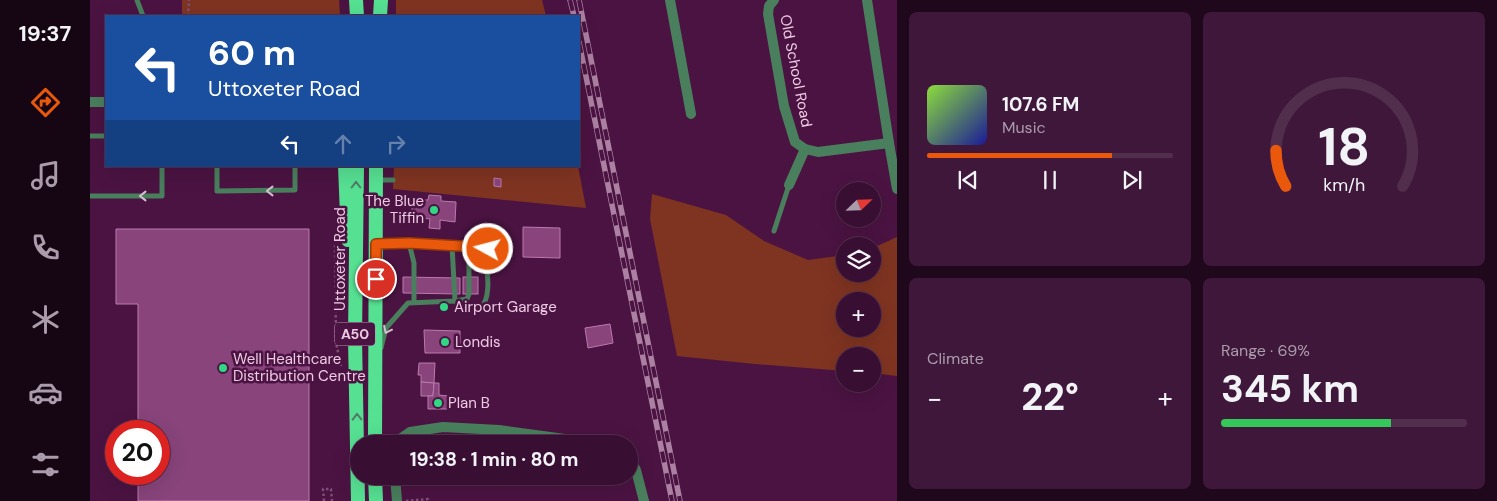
<!DOCTYPE html>
<meta charset="utf-8">
<style>
:root{--surface:#380e32;--page:#3f173a;--text:#f1f3f6;--muted:#ab9cac;--line:#522e4d;--accent:#ea580c}
body{margin:0;font-family:"DM Sans",sans-serif;background:var(--page);color:var(--text);height:100vh;display:flex;flex-direction:column;font-size:19px;white-space:nowrap}
*{box-sizing:border-box;margin:0}
p{font-size:16px;color:var(--muted)}
.icon{flex:none;width:28px;height:28px;fill:none;stroke:currentColor;stroke-width:2;stroke-linecap:round;stroke-linejoin:round}
.map{position:relative;flex:1;overflow:hidden}
.drawer{display:flex;flex-direction:column;gap:12px;padding:12px;background:#1f081c;width:600px}
.drawer>*{flex:none}
.guide{position:absolute;left:15px;top:15px;width:475px;height:152px;border-radius:0px;box-shadow:0 5px 20px #0002,0 0 0 1px var(--line);background:#1a4fa0;color:#fff;overflow:hidden}
.needle{width:32px;rotate:67deg}
.controls{position:absolute;left:746px;top:182px;display:grid;gap:10px}
.controls a{display:grid;place-items:center;width:45px;height:45px;border-radius:50%;background:var(--surface);box-shadow:0 5px 20px #0002,0 0 0 1px var(--line);font-size:25px}
.speed{position:absolute;left:15px;top:420px;display:flex;gap:10px;font-size:25px;font-weight:700;text-align:center}
.speed>*{display:grid;place-content:center;width:65px;height:65px;border-radius:50%;background:var(--surface);box-shadow:0 5px 20px #0002,0 0 0 1px var(--line);line-height:1}
.speed .limit{border:8px solid #d22;background:#fff;color:#111}
.pin{position:absolute;display:grid;place-items:center;width:42px;height:42px;color:#fff;margin:-21px;border:2px solid #fff;border-radius:50%;box-shadow:0 1px 5px #0007}
.me{position:absolute;width:55px;margin:-28px;rotate:277deg;stroke-linejoin:round;filter:drop-shadow(0 0 4px #0008)}
.turn{display:flex;align-items:center;gap:18px;height:105px;padding:0 20px;font-size:22px}
.turn .icon{width:65px;height:65px;stroke-width:2.5}
.turn b{display:block;font-size:35px;line-height:42px}
.lanes{display:flex;align-items:center;height:48px;padding:0 20px;background:#0003;justify-content:center;gap:25px;direction:ltr}
.lanes .off{opacity:.35}
.big{font-size:38px;font-weight:700;line-height:1.1}
.drawer .card{flex:1;display:flex;flex-direction:column;justify-content:center;gap:8px;min-width:0;padding:0 18px;border-radius:8px;background:var(--page)}
.drawer .dial{align-items:center;gap:0}
.dial svg{height:130px;overflow:visible;fill:none;stroke:var(--line);stroke-width:7;stroke-linecap:round;text-anchor:middle}
.dial text{fill:var(--text);stroke:none}
.song{display:flex;align-items:center;gap:15px}
.cover{width:60px;height:60px;border-radius:8px;background:linear-gradient(135deg,hsl(90 70% 55%),hsl(240 70% 35%))}
.played{height:5px;border-radius:2px;background:linear-gradient(90deg,var(--accent) 75%,var(--line) 75%)}
.keys{display:flex;justify-content:space-around;direction:ltr}
.heat{display:flex;justify-content:space-between;align-items:center;font-size:28px;direction:ltr}
.charge{height:8px;border-radius:4px;background:linear-gradient(90deg,#34c759 69%,var(--line) 0)}
.drawer .tiles{flex:1;display:grid;gap:12px;grid-template-columns:repeat(2,1fr)}
.trip{position:absolute;left:260px;top:435px;width:288px;height:50px;border-radius:25px;background:var(--surface);box-shadow:0 5px 20px #0002,0 0 0 1px var(--line);font-weight:700;line-height:50px;text-align:center}
main{display:flex;flex:1;min-height:0}
.menu{display:flex;flex-direction:column;width:90px;justify-content:space-around;align-items:center;background:#160614;color:var(--muted)}
.menu .icon{width:35px;height:35px}
.menu .on{color:var(--accent)}
.menu b{font-size:22px;color:var(--text)}
.map>svg:first-child{display:block}
.green{fill:#7f3421;fill-rule:evenodd}
.building{fill:#88447b;stroke:#bb7aad}
.lines{fill:none;stroke-linecap:round;stroke-linejoin:round}
.path{stroke:#7f4e76;stroke-width:2.5;stroke-dasharray:2.5 2.5;stroke-linecap:butt}
.service{stroke:#497f5d;stroke-width:5}
.minor{stroke:#497f5d;stroke-width:10}
.trunk{stroke:#56e092;stroke-width:14}
.rail-casing{stroke:#ab80a2;stroke-width:5.5}
.rail{stroke:#4b1342;stroke-width:4;stroke-dasharray:11;stroke-linecap:butt}
.oneway{stroke:#507a6a}
.oneway2{stroke:#d4bfd0}
.route-casing{stroke:#983908;stroke-width:12}
.route{stroke:#ea580c;stroke-width:9}
.poi-dot{fill:#30d883;stroke:#4b1342;stroke-width:2}
.labels{text-anchor:middle;dominant-baseline:central;stroke-width:5;stroke-linejoin:round;paint-order:stroke}
.shield{fill:#4b1342;stroke:#bc93b3;stroke-width:1}
.shield-label{font-size:14px;font-weight:bold;fill:#edcae4}
.street-label{font-size:15px;fill:#edcae4;stroke:#4b1342}
.poi-label{font-size:15px;fill:#edcae4;stroke:#4b1342;text-anchor:start}
</style>
<main>
<nav class="menu">
<b>19:37</b>
<svg class="icon on" aria-label="directions" viewBox="0 0 24 24"><path d="M12 3l9 9-9 9-9-9zM9 14v-3h6M13 9l2 2-2 2"/></svg>
<svg class="icon" aria-label="music" viewBox="0 0 24 24"><path d="M9 18V5l10-2v13"/><circle cx="6" cy="18" r="3"/><circle cx="16" cy="16" r="3"/></svg>
<svg class="icon" aria-label="phone" viewBox="0 0 24 24"><path d="M5 4h4l2 5-3 2q2 4 5 5l2-3 5 2v4C11 20 4 13 5 4z"/></svg>
<svg class="icon" aria-label="climate" viewBox="0 0 24 24"><path d="M12 3v18M4 7l16 10M4 17L20 7"/></svg>
<svg class="icon" aria-label="car" viewBox="0 0 24 24"><path d="M5 17H2v-5l4-1 3-4h7l3 4 3 1v5h-3M9 17h6M6 11h13"/><circle cx="7" cy="17" r="2"/><circle cx="17" cy="17" r="2"/></svg>
<svg class="icon" aria-label="filters" viewBox="0 0 24 24"><path d="M4 7h16M4 17h16"/><circle cx="9" cy="7" r="2"/><circle cx="15" cy="17" r="2"/></svg>
</nav>
<div class="map">
<svg width="807" height="501" viewBox="0 0 807 501">
<rect width="100%" height="100%" fill="#4b1342"/>
<g class="green">
<path d="M92,0H249L250,16H92Z"/>
<path d="M306,0H452L456,16H306Z"/>
<path d="M304,166H488L496,208L303,189Z"/>
<path d="M562,194L636,215L674,241L718,260L755,255V274H782L783,248L807,237V376L783,373L782,356H755V371L665,364L587,356L560,219ZM782,301V329H755V301Z"/>
</g>
<g class="building">
<path d="M404,178L411,179V187L404,186Z"/>
<path d="M339,195L351,196V201L366,202L365,222L350,220V229L339,228L340,219L321,217L323,199L338,200Z"/>
<path d="M433,227L470,228V258L433,257Z"/>
<path d="M26,229H219V501H48V474H69V431H48V304H26Z"/>
<path d="M313,277L370,278V294L313,293Z"/>
<rect x="373" y="277" width="15" height="17"/>
<path d="M520,324L523,343L498,348L495,328Z"/>
<path d="M334,330L370,331V353H335Z"/>
<path d="M329,363H345L344,383L331,382V375H328Z"/>
<path d="M331,382L344,383L343,396H331Z"/>
<path d="M344,383H349V395L358,396V409H338V396H343Z"/>
</g>
<g class="lines">
<g class="path">
<path d="M98,16L99,0"/>
<path d="M245,245L246,343L251,366"/>
<path d="M234,501L233,489H241L242,501"/>
<path d="M316,501L338,499V501"/>
</g>
<g class="service">
<path d="M47,0L53,16"/>
<path d="M0,136H16"/>
<path d="M127,166V191L205,190V166"/>
<path d="M286,180H303"/>
<path d="M0,196H72V166"/>
<path d="M684,231L699,185"/>
<path d="M319,243L324,263V302"/>
<path d="M287,244L319,243L387,247L397,249"/>
<path d="M365,301L374,311C380,311 385,311 390,308C400,301 399,276 395,266C393,259 390,253 387,247"/>
<path d="M365,301L377,299L379,294V247"/>
<path d="M291,348L296,328L318,303L365,301L362,245"/>
</g>
<g class="minor">
<path d="M580,0L601,114"/>
<path d="M684,0L679,6L678,14L694,106L705,142L715,149L728,152L799,143"/>
<path d="M777,0L799,143L807,189"/>
<path d="M0,102H16"/>
<path d="M699,185L715,149"/>
<path d="M308,444L310,439L320,432L353,427L409,430L512,444"/>
<path d="M539,457L546,470L554,501"/>
<path d="M305,476L307,501"/>
</g>
<g class="trunk">
<path d="M266,0L267,16"/>
<path d="M290,16L291,0"/>
<path d="M255,166L258,240"/>
<path d="M267,166L265,338L268,501"/>
<path d="M285,444L286,166"/>
<path d="M285,476L286,501"/>
</g>
<g class="rail-casing">
<g id="rail">
<path d="M480,0L484,16"/>
<path d="M489,0L590,501"/>
<path d="M489,42L582,501"/>
</g>
</g>
<use href="#rail" class="rail"/>
</g>
<defs><path id="oneway-chevron" d="M-2-3.5L2.5 0L-2 3.5" fill="none" stroke-width="1.6" stroke-linecap="round" stroke-linejoin="round" transform="scale(1.25)"/></defs>
<g class="oneway">
<use href="#oneway-chevron" transform="translate(266 185) rotate(-90)"/>
<use href="#oneway-chevron" transform="translate(267 417) rotate(-91)"/>
</g>
<g class="oneway2">
<use href="#oneway-chevron" transform="translate(180 191) rotate(180)"/>
<use href="#oneway-chevron" transform="translate(53 196) rotate(-180)"/>
<use href="#oneway-chevron" transform="translate(297 330) rotate(116)"/>
</g>
<g class="lines">
<g class="route-casing">
<path id="route" d="M286,279V244L319,243L387,247L398,249"/>
</g>
<use href="#route" class="route"/>
</g>
<g class="poi-dot">
<circle cx="344" cy="210" r="5"/>
<circle cx="354" cy="307" r="5"/>
<circle cx="355" cy="342" r="5"/>
<circle cx="133" cy="368" r="5"/>
<circle cx="348" cy="403" r="5"/>
</g>
<g class="labels">
<rect class="shield" x="245" y="322.5" width="40" height="23" rx="4"/>
<g class="shield-label">
<text x="265" y="334">A50</text>
</g>
<g class="street-label">
<text transform="translate(706 71) rotate(79)">Old School Road</text>
<text transform="translate(250 259) rotate(-90)">Uttoxeter Road</text>
</g>
<g class="poi-label">
<text x="334" y="201" text-anchor="end">The Blue<tspan x="334" dy="17">Tiffin</tspan></text>
<text x="364" y="307">Airport Garage</text>
<text x="365" y="342">Londis</text>
<text x="143" y="359">Well Healthcare<tspan x="143" dy="17">Distribution Centre</tspan></text>
<text x="358" y="403">Plan B</text>
</g>
</g>
</svg>
<div class="controls">
<a><svg class="needle" viewBox="-14 -14 28 28"><path d="M0-13l5 13h-10z" fill="#e53935"/><path d="M0 13l5-13h-10z" fill="#ab9cac"/></svg></a>
<a><svg class="icon" aria-label="layers" viewBox="0 0 24 24"><path d="M12 4l9 5-9 5-9-5zM3 14l9 5 9-5"/></svg></a>
<a>+</a>
<a>−</a>
</div>
<div class="speed"><div class="limit">20</div></div>
<div class="pin" style="left:286px;top:279px;background:#d93025"><svg class="icon" aria-label="arrive" viewBox="0 0 24 24"><path d="M6 21V4h12l-3 4 3 4H6"/></svg></div>
<svg class="me" style="left:398px;top:249px" viewBox="-20 -20 40 40"><circle r="17" fill="#ea580c" stroke="#fff" stroke-width="3"/><path d="M0-11L8 9 0 5-8 9z" fill="#fff"/></svg>
<div class="trip">19:38 · 1 min · 80 m</div>
<div class="guide">
<div class="turn"><svg class="icon" aria-label="left" viewBox="0 0 24 24"><path d="M17 20v-9H6M10 6l-5 5 5 5"/></svg><div><b>60 m</b>Uttoxeter Road</div></div>
<div class="lanes"><svg class="icon" aria-label="left" viewBox="0 0 24 24"><path d="M17 20v-9H6M10 6l-5 5 5 5"/></svg><svg class="icon off" aria-label="ahead" viewBox="0 0 24 24"><path d="M12 20V5M6 11l6-6 6 6"/></svg><svg class="icon off" aria-label="right" viewBox="0 0 24 24"><path d="M7 20v-9h11M14 6l5 5-5 5"/></svg></div>
</div>
</div>
<section class="drawer">
<div class="tiles">
<div class="card">
<div class="song"><i class="cover"></i><div><b>107.6 FM</b><p>Music</p></div></div>
<div class="played"></div>
<div class="keys"><svg class="icon" aria-label="previous" viewBox="0 0 24 24"><path d="M18 5L8 12l10 7zM5 5v14"/></svg><svg class="icon" aria-label="pause" viewBox="0 0 24 24"><path d="M8 5v14M16 5v14"/></svg><svg class="icon" aria-label="next" viewBox="0 0 24 24"><path d="M6 5l10 7-10 7zM19 5v14"/></svg></div>
</div>
<div class="card dial"><svg viewBox="0 0 100 80">
<path d="M14 69A42 42 0 1 1 86 69"/>
<path d="M14 69A42 42 0 0 1 8 47" stroke="#ea580c"/>
<text x="50" y="56" font-size="32" font-weight="700">18</text>
<text x="50" y="72" font-size="11">km/h</text>
</svg></div>
<div class="card"><p>Climate</p>
<div class="heat"><a>−</a><b class="big">22°</b><a>+</a></div>
</div>
<div class="card"><p>Range · 69%</p><b class="big">345 km</b><div class="charge"></div></div>
</div>
</section>
</main>
